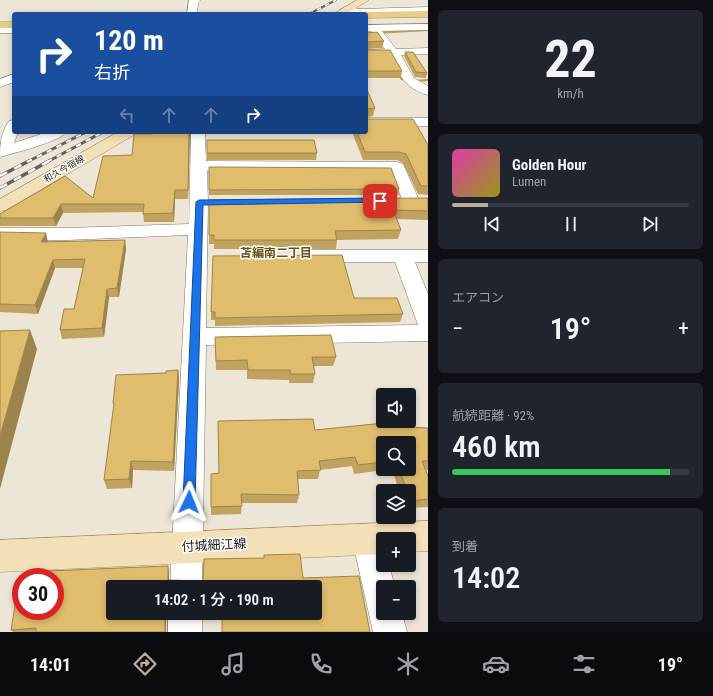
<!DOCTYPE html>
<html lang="ja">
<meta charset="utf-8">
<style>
:root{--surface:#171b24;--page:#20242c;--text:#f1f3f6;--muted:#9ea1a6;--line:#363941;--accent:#b8af9b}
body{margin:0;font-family:"Roboto Condensed","Noto Sans JP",sans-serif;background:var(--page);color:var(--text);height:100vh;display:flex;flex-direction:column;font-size:15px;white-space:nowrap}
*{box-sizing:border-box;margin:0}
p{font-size:13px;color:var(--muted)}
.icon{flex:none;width:22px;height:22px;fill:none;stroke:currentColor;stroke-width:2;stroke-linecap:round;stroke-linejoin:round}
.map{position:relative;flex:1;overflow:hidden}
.side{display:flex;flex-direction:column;gap:10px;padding:10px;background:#0d0f14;width:285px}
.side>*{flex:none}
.banner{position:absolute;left:12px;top:12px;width:356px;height:122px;border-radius:4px;box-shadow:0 2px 6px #0003;background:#1a4fa0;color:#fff;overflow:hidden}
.fabs{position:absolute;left:376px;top:388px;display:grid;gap:8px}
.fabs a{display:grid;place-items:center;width:40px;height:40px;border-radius:4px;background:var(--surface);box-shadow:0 2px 6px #0003;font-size:20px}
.speed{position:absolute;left:12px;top:568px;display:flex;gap:8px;font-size:20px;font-weight:700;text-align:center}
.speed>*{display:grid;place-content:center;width:52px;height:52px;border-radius:50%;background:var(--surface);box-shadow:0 2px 6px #0003;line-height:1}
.speed .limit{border:6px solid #d22;background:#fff;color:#111}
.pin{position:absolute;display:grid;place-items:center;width:34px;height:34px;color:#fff;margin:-17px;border-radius:8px;box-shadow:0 2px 6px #0006}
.me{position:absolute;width:44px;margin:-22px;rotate:2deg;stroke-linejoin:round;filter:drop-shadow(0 0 3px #0008)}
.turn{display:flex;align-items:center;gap:14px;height:84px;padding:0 16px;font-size:18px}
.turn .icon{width:52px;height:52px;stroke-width:2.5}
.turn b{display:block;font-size:28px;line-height:34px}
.lanes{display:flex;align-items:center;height:38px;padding:0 16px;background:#0003;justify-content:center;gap:20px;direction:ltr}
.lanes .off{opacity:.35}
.big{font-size:30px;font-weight:600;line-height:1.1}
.side .tile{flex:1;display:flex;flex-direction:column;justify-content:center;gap:6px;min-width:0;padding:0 14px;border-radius:6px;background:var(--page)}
.side .dial{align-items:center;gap:0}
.dial b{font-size:52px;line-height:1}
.song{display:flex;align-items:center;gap:12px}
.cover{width:48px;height:48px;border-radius:6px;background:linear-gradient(135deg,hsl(320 70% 55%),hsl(60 70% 35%))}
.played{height:4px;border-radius:2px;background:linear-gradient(90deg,var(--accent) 15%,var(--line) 15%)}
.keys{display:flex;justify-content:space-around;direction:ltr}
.heat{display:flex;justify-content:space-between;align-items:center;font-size:22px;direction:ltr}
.charge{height:6px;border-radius:3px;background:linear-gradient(90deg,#34c759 92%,var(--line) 0)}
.trip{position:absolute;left:106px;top:580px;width:216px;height:40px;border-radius:4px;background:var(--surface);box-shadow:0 2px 6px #0003;font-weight:600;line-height:40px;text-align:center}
.tab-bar{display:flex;height:64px;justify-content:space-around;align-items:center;background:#090b0e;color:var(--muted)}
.tab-bar .icon{width:28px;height:28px}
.tab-bar .selected{color:var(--accent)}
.tab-bar b{font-size:18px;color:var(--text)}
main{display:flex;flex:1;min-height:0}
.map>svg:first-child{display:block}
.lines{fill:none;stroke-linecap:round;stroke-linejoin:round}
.stream{fill:#c19e4e;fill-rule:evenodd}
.minor-casing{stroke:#7c7668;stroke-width:1}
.major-casing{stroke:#a38e5f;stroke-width:1}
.highway-casing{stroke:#a38e5f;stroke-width:1}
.minor{fill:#fff;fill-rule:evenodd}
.major{fill:#f3e0b7;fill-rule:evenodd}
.highway{fill:#ebcc87;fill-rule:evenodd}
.rail-far2-casing{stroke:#666158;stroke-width:2}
.rail-far1-casing{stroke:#666158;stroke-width:3}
.rail-casing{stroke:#666158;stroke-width:3.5}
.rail-far2{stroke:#fff;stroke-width:1.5;stroke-dasharray:4.5;stroke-linecap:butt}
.rail-far1{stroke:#fff;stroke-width:2;stroke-dasharray:5.5;stroke-linecap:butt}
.rail{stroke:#fff;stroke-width:2.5;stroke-dasharray:8;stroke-linecap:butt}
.wall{fill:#c1a25e;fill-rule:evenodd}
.shaded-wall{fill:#9d844c}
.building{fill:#e0bc6d;stroke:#9d844c}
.route{fill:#1a73e8;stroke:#114b97}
.labels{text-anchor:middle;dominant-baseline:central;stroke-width:3;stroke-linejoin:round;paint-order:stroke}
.far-street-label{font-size:9px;fill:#1d1b15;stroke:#fff}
.neighbourhood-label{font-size:12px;font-weight:bold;fill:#695117;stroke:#fff}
.near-street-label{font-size:13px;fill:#1d1b15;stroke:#fff}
</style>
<main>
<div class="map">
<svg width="428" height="632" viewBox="0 0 428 632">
<rect width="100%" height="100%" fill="#ede5d6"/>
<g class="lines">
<g class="stream">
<path d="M428,29V31L376,34L375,33L376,32Z"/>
<path d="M396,70H398L403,78L412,80L428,79V81L412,82L401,80L395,71Z"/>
</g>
<g class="minor-casing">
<g id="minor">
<path d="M189,0H201L198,3L197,14H187Z"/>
<path d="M345,7L360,9L428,7V13L353,14L342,12L340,10Z"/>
<path d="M428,24V30L382,31L396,49L428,48V54L401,55L414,78L428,86V95C405,89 400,75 389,56H366V50L385,49L371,31H366V25Z"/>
<rect x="0" y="27" width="14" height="6"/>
<path d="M14,74V82L0,87V79Z"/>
<rect x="366" y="118" width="62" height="8"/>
<path d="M14,120V132H18L14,143L47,132H66C60,142 13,153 0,157C0,144 1,132 9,121Z"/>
<path d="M191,132H205L206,161L397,162L403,164L419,200L416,204L410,205L404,204L391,172L207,171L208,202L206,328L418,325L395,262H311L304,260L301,256L304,252L311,250H428V262H415L428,294V341L206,345L202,587H170L188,235L67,240H0V228H67L189,224Z"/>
<path d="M367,524L378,528L383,541V565H389L395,587H383V613H402L407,632H373L352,539L356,528Z"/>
<rect x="168" y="613" width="34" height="19"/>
</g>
</g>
<g class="major-casing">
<g id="major">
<path d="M357,0H369L346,14H334Z"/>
<path d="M118,132H136L134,135L6,210L0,211V199Z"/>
<path d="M428,521V551L409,552V539H383V554L0,572V540Z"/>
</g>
</g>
<g class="highway-casing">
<g id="highway">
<path d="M428,11V17L366,18V14H362L366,12Z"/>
<rect x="0" y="22" width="14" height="6"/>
</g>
</g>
<use href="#minor" class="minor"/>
<use href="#major" class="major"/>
<use href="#highway" class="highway"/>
<g class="rail-far2-casing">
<path id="rail-far2" d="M309,14L336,0"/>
</g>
<g class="rail-far1-casing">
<g id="rail-far1">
<path d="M27,162L86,132"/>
<path d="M47,162L103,132"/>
</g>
</g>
<g class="rail-casing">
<g id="rail">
<path d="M0,176L29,161"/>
<path d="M0,188L49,161"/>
</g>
</g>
<use href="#rail-far2" class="rail-far2"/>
<use href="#rail-far1" class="rail-far1"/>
<use href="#rail" class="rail"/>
</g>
<g class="wall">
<path d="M366,33L384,41L382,48L366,49V50L402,71L401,78H366Z"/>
<path d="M405,52L427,73L426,78L415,77L404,56Z"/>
<path d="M366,88L375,108L373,116L367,117V119L428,145V195L418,194L403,163L397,160H363L352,132H366Z"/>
<path d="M190,132L188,199H175L174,222H144L143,212L63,213L56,226H0V214L93,198L132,155Z"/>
<path d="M207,140L317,153L316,160H207Z"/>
<path d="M209,167L399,189L398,195H209Z"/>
<path d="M428,198V220L396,219L401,230L398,239L337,240L336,249H214V244H209V235Z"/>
<path d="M0,232L48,242L125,240L126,249L119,297H109L104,337L62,339L60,330L74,309L83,268H55L38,314L0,312Z"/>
<path d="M354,298L403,314L400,322L215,326V320H211V312Z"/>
<path d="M215,337L336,357L333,366H314L315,374L313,383H289V380L247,379V370H216Z"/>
<path d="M178,370L179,380L174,471L133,470L132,488L107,489L104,480L114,407L113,403L166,373Z"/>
<path d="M218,421L315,430L408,427L428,428V470H426L428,476V507L409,508V491H399L392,469L354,474L352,466L320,470L318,479H298L299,495L297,503H242L241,514L211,515V474L219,473ZM383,443L409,469H383Z"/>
<path d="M264,555L303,578L315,587H113L166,613V632H13L11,630L21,611L168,566L169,574V580L202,581L264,558Z"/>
</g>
<g class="shaded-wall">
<path d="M189,132H190L188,199V190Z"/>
<path d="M175,190V199L174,222L173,213Z"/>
<path d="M61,204L63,213L56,226L53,218Z"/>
<path d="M46,233L48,242L43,251L41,242Z"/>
<path d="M125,240L126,249L119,297L117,288Z"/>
<path d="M53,260L55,268L38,314L35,305Z"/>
<path d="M107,289L109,297L104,337L102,328Z"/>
<path d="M30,330L37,349L0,489V436Z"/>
<path d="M178,370L179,380L174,471L173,462Z"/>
<path d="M131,461L133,470L132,488L129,479Z"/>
<path d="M168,566L169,574V587L168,580Z"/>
<rect x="165" y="613" width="1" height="19"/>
</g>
<g class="building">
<path d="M377,32L384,41L366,42V50H390L402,71H366V33Z"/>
<path d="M405,52H413L427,73L416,72Z"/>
<path d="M366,88L375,108L367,109V119H413L428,145V186H421L406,154L399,152H365L357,132H366Z"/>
<path d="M152,132H189L188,190H175L173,213L143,214L144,204H61L53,218H0V214L12,207L65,176L93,198L103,156L132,155L134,134H152Z"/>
<path d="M207,140H314L317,153H207Z"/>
<path d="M209,167L391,168L399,189L209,190Z"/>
<path d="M428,198V211L393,210L401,230L335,231L337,240H214V235H209V200Z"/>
<path d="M0,232L46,233L41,242L125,240L117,288L107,289L102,328L60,330L64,309H74L85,259L53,260L35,305L0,304Z"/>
<path d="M342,255L354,298H397L403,314L215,318V312H211L213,256Z"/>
<path d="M30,330L0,436V331Z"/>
<path d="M331,335L336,357H312L315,374H291L290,370H248L247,360L216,361L215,337Z"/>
<path d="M178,370L173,462L131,461L129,479L104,480L114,403H113L116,375L166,373V371Z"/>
<path d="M313,419L315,430L404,421H405L408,427L428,428V461H422L428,476V499L410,501L409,497V491H407L399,469H409V443H383V462L358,465L355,457L319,461L321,470L297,471L299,495L241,494L242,506L211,507V474L219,473L218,421Z"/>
<path d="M300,554L303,578L359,576L370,632H222V613H315V587H222V586L113,587V613H165V632H36V628L11,630L19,581H21V611H55V577H46L47,571L168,566V580L202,581L203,579L204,559L264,558V555Z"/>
</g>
<path class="route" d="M380,198L383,199V202L203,205L195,502L193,506L189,507L185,506L183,502L196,202L199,200Z"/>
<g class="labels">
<g class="far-street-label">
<text transform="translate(64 169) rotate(-30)">和久今宿線</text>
</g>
<g class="neighbourhood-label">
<text x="276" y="253">苫編南二丁目</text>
</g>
<g class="near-street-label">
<text transform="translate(214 545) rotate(-3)">付城細江線</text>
</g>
</g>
</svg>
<div class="fabs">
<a><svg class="icon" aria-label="sound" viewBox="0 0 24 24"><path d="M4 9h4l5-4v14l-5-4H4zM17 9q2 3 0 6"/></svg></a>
<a><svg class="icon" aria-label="search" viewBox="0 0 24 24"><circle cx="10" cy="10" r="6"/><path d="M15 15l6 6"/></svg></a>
<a><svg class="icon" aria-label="layers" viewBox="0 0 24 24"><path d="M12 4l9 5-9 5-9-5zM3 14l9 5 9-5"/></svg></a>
<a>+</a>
<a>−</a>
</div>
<div class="speed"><div class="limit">30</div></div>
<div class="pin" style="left:380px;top:201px;background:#d93025"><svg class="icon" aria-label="arrive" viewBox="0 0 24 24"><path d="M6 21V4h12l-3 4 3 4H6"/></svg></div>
<svg class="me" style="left:189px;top:502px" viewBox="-20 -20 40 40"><path d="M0-17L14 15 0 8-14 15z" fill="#1a73e8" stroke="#fff" stroke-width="4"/></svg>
<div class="trip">14:02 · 1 分 · 190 m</div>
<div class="banner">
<div class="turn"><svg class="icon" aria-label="right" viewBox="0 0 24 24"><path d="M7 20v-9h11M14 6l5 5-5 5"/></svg><div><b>120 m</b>右折</div></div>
<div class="lanes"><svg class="icon off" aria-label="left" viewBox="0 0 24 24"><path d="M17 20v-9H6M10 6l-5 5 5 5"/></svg><svg class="icon off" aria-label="ahead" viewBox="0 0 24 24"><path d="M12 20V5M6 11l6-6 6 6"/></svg><svg class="icon off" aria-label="ahead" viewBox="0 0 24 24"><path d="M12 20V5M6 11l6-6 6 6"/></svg><svg class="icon" aria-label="right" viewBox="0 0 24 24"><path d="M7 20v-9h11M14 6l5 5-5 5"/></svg></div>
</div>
</div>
<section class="side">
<div class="tile dial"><b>22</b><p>km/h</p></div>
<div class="tile">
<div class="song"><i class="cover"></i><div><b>Golden Hour</b><p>Lumen</p></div></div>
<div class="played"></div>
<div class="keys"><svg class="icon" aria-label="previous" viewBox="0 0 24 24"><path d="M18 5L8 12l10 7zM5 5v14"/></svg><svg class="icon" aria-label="pause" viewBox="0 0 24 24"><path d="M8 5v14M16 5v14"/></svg><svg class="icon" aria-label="next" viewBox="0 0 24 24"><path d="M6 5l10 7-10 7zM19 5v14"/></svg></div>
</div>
<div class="tile"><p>エアコン</p>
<div class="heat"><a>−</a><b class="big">19°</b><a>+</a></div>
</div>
<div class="tile"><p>航続距離 · 92%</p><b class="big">460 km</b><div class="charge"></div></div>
<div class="tile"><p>到着</p><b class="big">14:02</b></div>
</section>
</main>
<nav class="tab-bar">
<b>14:01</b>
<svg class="icon selected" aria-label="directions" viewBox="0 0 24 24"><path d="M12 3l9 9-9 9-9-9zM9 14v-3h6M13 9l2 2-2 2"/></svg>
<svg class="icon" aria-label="music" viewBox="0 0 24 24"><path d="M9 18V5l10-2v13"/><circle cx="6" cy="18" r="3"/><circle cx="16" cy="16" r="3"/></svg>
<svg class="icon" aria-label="phone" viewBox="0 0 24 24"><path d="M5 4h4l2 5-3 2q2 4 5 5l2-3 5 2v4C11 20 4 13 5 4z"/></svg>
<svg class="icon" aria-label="climate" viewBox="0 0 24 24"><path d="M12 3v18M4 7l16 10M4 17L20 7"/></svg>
<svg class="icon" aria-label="car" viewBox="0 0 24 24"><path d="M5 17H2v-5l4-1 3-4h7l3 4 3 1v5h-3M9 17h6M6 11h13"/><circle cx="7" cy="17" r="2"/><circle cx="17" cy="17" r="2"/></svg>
<svg class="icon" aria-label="filters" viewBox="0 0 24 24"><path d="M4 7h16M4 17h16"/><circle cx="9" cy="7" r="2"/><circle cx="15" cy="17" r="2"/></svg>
<b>19°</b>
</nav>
